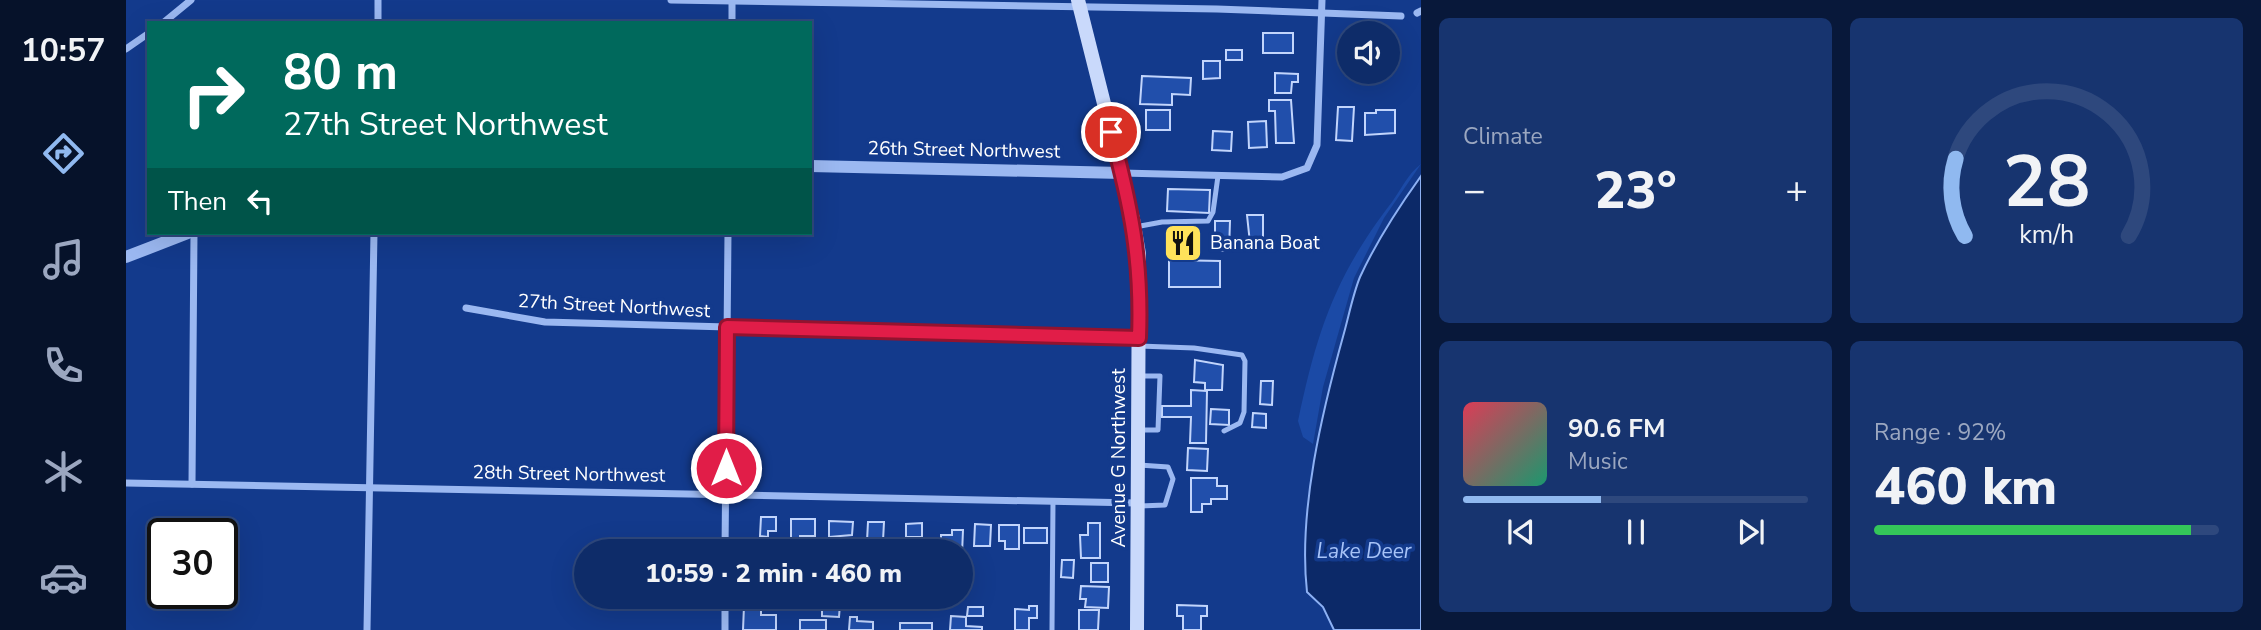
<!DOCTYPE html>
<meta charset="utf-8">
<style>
:root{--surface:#0e2c69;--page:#17346f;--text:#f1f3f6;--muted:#9ba7c0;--line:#2e487d;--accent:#90b9f0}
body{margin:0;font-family:"Nunito Sans",sans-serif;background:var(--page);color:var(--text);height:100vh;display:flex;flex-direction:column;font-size:26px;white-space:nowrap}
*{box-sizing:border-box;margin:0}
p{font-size:23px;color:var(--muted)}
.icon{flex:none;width:38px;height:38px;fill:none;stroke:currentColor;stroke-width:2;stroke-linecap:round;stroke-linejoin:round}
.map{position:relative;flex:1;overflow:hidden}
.panel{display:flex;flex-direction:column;gap:18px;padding:18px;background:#08183a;width:840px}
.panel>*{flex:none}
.hud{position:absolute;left:21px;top:21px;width:665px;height:214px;border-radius:0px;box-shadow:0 7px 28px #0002,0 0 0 2px var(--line);background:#00695c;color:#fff;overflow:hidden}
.controls{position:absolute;left:1211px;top:21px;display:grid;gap:14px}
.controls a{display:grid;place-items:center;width:63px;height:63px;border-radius:50%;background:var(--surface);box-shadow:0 7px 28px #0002,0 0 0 2px var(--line);font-size:35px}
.speed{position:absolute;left:21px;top:518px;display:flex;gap:14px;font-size:35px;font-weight:700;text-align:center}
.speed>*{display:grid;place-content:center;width:91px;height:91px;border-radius:50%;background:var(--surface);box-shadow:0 7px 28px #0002,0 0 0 2px var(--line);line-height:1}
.speed .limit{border:4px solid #111;border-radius:10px;background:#fff;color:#111}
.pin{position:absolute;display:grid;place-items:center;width:60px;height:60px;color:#fff;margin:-30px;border:4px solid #fff;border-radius:50%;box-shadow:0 2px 7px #0007}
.me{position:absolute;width:77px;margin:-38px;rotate:0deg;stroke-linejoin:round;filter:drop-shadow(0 0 5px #0008)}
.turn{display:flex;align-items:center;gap:24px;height:147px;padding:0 21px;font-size:32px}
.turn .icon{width:91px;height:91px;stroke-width:2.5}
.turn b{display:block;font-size:49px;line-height:60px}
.then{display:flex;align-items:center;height:66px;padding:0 21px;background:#0003;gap:14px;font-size:26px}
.big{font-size:52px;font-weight:800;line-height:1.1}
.panel .tile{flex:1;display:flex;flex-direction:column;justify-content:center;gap:10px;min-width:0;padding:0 24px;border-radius:10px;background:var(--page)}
.panel .dial{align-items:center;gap:0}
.dial svg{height:182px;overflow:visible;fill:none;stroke:var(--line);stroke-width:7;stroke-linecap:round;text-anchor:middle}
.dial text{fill:var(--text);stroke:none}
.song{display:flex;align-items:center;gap:21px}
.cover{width:84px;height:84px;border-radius:10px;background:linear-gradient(135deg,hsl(350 70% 55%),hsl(160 70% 35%))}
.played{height:7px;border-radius:4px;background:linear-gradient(90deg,var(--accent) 40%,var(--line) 40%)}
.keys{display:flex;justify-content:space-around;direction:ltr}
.heat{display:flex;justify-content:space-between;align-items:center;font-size:38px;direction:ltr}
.charge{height:10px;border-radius:5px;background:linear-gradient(90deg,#34c759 92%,var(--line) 0)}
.panel .tiles{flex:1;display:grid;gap:18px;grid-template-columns:repeat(2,1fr)}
.trip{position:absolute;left:448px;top:539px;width:399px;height:70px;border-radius:35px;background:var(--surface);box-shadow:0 7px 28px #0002,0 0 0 2px var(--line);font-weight:800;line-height:70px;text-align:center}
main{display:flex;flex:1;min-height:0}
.tab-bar{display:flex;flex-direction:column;width:126px;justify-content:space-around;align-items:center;background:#06122a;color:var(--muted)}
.tab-bar .icon{width:49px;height:49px}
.tab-bar .on{color:var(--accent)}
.tab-bar b{font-size:32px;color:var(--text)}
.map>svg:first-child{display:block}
.green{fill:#1b4aa6}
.water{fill:#0c2968;stroke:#8db1f4;stroke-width:2}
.building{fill:#214fab;stroke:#c2d5fc;stroke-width:2}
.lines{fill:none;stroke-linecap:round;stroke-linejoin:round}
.service{stroke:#9bb8f1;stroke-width:5}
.minor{stroke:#9bb8f1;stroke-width:7}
.tertiary{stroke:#9bb8f1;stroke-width:12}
.secondary{stroke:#c9d9fb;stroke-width:14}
.route-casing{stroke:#92132f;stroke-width:18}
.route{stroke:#e11d48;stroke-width:12}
.labels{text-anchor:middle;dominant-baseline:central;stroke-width:7;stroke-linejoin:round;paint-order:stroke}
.street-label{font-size:19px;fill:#fff;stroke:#133a8c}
.poi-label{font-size:19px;fill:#fff;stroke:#133a8c;text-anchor:start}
.water-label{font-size:21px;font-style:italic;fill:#a7c3f8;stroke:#133a8c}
</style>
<main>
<nav class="tab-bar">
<b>10:57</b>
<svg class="icon on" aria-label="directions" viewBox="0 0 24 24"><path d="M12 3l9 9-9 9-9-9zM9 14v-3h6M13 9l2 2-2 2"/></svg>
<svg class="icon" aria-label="music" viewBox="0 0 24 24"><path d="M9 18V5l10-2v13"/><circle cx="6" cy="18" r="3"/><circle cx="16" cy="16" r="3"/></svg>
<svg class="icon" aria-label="phone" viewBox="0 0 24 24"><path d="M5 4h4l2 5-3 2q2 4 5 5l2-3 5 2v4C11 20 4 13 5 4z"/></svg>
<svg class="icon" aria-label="climate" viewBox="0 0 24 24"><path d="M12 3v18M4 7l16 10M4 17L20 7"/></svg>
<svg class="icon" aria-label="car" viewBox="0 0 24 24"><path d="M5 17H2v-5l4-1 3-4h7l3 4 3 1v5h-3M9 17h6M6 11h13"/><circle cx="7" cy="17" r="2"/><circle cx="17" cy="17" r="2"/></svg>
</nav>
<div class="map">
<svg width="1295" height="630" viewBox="0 0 1295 630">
<rect width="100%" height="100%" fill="#133a8c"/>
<path class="green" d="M1295,164L1258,218L1228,278L1197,387L1187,444L1177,437L1172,421C1191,331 1209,276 1266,202C1276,188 1281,175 1295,164Z"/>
<path class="water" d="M1295,176V630H1208L1197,607L1181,592C1172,511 1196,412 1218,333C1223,315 1227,294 1234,277C1251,240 1272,208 1295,176Z"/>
<g class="building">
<rect x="1137" y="33" width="30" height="20"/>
<rect x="1100" y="50" width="16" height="10"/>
<path d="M1077,61H1094V78L1077,79Z"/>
<path d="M1149,73L1172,74V82H1166L1165,93H1149Z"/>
<path d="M1016,76L1065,78L1064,95L1046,94V105L1014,104Z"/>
<path d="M1143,100H1165L1168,143H1150L1149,111H1143Z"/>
<path d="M1212,107H1228L1226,141L1210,140Z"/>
<rect x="1020" y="110" width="24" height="20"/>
<path d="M1250,110H1269V133L1239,135V113H1250Z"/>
<path d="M1140,121L1141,147L1123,148L1122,122Z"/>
<path d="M1087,131L1106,132L1105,151L1086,150Z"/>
<path d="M1042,189L1084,190L1083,213L1041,211Z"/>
<path d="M1121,215H1137V243H1124Z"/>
<path d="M1089,221H1104L1103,251L1089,250Z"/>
<path d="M1043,260L1094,261V287H1043Z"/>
<path d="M1069,360L1097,365L1096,390H1079V383L1068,382Z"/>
<path d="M1135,381H1147L1146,405L1134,404Z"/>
<path d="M1065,390L1081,391L1080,443H1064L1065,417H1036V406H1065Z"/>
<path d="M1085,409L1103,410V425L1084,424Z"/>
<path d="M1127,413L1140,414V428L1126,427Z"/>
<path d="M1062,448L1082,449L1081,471L1061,470Z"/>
<path d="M1065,478H1091V486H1101V499H1085V504H1076V512H1065Z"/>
<path d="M635,517H650V531H642V537L634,536Z"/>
<path d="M665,519H689V536H674V545H665Z"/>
<path d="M703,521L727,522L726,535L703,537Z"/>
<path d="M742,522H758L757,541H741Z"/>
<path d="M796,523V537H780V524Z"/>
<path d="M962,523H974V558H955L954,535H962Z"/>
<path d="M849,524L865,525L864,546H848Z"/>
<path d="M873,525H893V549H879V541H873Z"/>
<rect x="898" y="528" width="23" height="15"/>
<path d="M826,530H837L836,554L815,551V535H826Z"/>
<path d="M936,560H948L947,578L935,577Z"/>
<rect x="965" y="563" width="17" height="19"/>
<path d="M955,586L983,587L982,608L959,607L960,599H954Z"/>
<path d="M696,603L714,604L713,617L696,616Z"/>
<path d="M1051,605L1081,606V616H1075V630H1057V616H1051Z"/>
<path d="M618,606H635V615H650V630H617Z"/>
<path d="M903,606H911V618H903V630H889V609L903,610Z"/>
<path d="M842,607H857V616H841Z"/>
<path d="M953,610H973L972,630H953Z"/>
<path d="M825,616L840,617V626L856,627V630H824Z"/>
<path d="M724,617H731V621L747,622V630H723Z"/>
<rect x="674" y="620" width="26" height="10"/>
<rect x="774" y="623" width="32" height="7"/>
</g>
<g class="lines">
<g class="service">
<path d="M1009,227L1036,222L1082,221L1087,212L1092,176"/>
<path d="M1013,346L1068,348L1116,355L1119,361L1118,412L1114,423L1098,431"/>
<path d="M1012,430H1032L1034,376H1014"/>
<path d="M1013,465L1042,467L1047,479L1039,505L1014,506"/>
<path d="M926,630L927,501"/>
</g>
<g class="minor">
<path d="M545,0L1091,9L1275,16"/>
<path d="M606,0V23"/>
<path d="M1291,13L1295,11"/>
<path d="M37,23L65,0"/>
<path d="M252,23V0"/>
<path d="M0,49L23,33"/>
<path d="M996,173L1156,177L1181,168L1191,145L1196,0"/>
<path d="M340,308L419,322L1012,338"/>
<path d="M0,483L1011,503"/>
<path d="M66,484L68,233"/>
<path d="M599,551L602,233"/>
<path d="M241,630L248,233"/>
<path d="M599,630V597"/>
</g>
<g class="tertiary">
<path d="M684,166L996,173"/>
<path d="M0,257L62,233"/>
</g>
<path class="secondary" d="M952,0L1007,219L1013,254L1011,630"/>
</g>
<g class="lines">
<g class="route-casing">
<path id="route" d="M600,468L601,327L1013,338C1016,260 1005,206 985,132"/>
</g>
<use href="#route" class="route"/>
</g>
<defs>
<g id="restaurant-square" transform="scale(2.0125)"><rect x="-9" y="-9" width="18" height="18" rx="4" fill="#ffe25a" stroke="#133a8c"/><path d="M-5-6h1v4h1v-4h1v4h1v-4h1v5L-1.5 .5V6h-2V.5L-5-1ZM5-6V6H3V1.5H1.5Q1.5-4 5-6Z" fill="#111"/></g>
</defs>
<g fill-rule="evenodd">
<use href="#restaurant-square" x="1057" y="243"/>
</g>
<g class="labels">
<g class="street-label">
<text transform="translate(838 150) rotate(1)">26th Street Northwest</text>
<text transform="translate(488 306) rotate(3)">27th Street Northwest</text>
<text transform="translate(993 458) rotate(-90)">Avenue G Northwest</text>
<text transform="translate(443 474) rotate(1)">28th Street Northwest</text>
</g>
<g class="poi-label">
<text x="1084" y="243">Banana Boat</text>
</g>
<g class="water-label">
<text x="1238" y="551">Lake Deer</text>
</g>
</g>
</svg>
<div class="controls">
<a><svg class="icon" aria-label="sound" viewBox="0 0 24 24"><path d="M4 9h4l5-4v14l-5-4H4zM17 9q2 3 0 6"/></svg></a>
</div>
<div class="speed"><div class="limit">30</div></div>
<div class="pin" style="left:985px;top:132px;background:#d93025"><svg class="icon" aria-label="arrive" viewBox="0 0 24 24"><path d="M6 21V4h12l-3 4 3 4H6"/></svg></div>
<svg class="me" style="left:600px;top:468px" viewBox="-20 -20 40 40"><circle r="17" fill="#e11d48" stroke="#fff" stroke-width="3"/><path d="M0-11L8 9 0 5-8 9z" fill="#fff"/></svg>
<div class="trip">10:59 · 2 min · 460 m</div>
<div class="hud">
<div class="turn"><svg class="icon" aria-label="right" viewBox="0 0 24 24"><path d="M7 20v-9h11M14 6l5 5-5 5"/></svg><div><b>80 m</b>27th Street Northwest</div></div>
<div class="then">Then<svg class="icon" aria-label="left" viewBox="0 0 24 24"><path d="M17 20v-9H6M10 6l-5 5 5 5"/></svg></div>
</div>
</div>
<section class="panel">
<div class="tiles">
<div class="tile"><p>Climate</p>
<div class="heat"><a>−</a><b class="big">23°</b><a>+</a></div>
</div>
<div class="tile dial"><svg viewBox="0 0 100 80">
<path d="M14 69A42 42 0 1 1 86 69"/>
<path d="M14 69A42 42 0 0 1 10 35" stroke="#90b9f0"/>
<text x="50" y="56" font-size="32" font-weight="700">28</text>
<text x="50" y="72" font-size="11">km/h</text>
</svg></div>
<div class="tile">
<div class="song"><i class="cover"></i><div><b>90.6 FM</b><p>Music</p></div></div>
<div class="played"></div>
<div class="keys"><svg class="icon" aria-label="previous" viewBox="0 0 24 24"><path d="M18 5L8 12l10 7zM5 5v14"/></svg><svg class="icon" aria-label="pause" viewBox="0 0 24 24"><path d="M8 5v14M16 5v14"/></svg><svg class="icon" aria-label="next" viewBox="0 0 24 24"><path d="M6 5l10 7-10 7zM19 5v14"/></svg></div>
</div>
<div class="tile"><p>Range · 92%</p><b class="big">460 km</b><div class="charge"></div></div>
</div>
</section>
</main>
